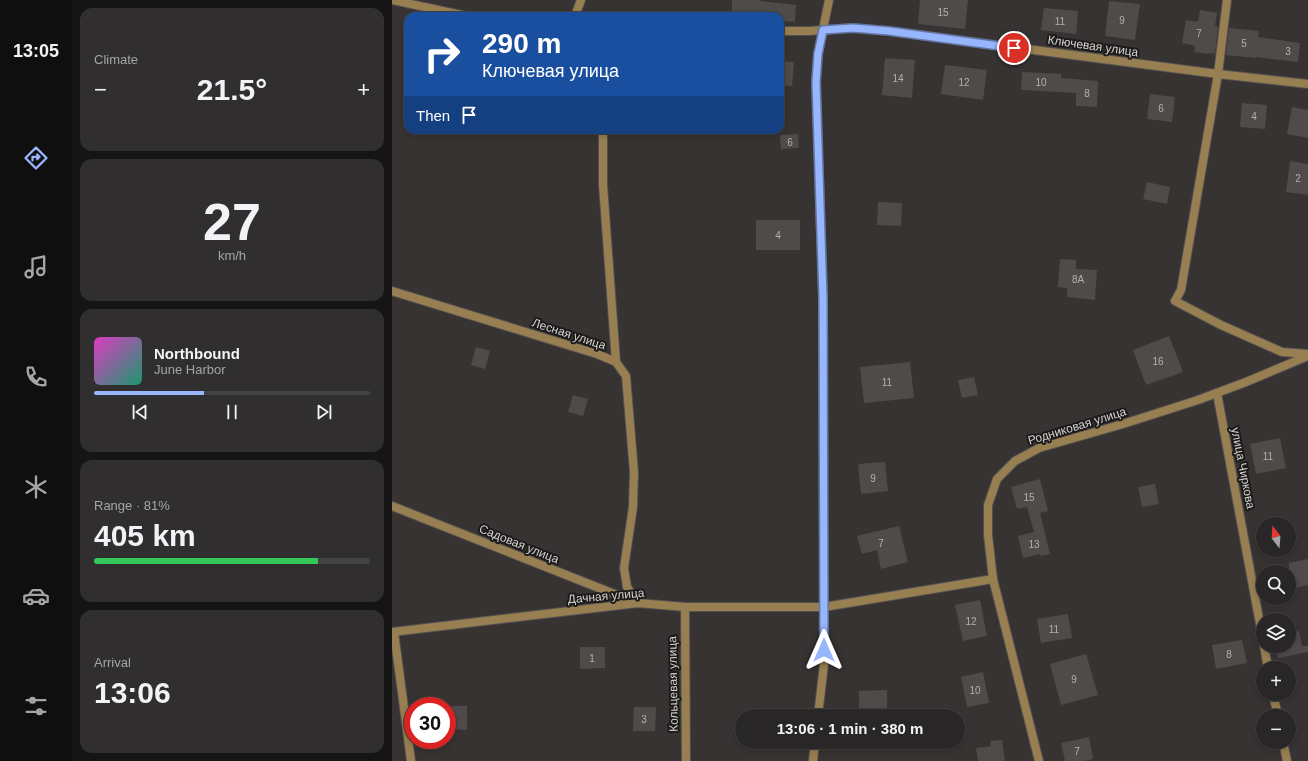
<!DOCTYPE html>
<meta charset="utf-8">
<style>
:root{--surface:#282626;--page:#302e2e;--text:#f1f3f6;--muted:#a5a5a7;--line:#444343;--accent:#97b6fd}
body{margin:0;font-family:Arial,sans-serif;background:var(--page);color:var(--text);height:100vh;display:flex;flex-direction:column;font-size:15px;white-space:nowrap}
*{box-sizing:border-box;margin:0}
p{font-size:13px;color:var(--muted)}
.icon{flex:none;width:22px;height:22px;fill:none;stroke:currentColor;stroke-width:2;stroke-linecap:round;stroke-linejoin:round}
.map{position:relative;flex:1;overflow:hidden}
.details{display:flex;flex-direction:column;gap:8px;padding:8px;background:#161515;width:320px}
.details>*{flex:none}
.guide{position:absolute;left:12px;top:12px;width:380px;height:122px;border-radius:12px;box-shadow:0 2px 6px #0003,0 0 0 1px var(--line);background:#1a4fa0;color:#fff;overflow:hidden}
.needle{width:26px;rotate:343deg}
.tools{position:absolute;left:864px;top:517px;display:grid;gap:8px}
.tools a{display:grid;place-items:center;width:40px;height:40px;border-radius:50%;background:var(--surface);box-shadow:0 2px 6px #0003,0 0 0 1px var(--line);font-size:20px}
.speed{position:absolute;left:12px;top:697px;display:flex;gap:8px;font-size:20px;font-weight:700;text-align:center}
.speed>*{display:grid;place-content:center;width:52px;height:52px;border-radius:50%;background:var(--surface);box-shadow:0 2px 6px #0003,0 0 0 1px var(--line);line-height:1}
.speed .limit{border:6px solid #d22;background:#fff;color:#111}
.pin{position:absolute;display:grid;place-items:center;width:34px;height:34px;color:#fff;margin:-17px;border:2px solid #fff;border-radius:50%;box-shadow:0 1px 4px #0007}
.me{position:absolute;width:44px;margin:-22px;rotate:0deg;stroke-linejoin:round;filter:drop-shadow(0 0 3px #0008)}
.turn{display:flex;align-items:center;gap:14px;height:84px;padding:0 12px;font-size:18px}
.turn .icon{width:52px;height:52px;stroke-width:2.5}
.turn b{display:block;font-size:28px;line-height:34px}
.then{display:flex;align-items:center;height:38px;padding:0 12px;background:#0003;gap:8px;font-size:15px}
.big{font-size:30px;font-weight:600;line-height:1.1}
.details .widget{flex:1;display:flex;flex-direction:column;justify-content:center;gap:6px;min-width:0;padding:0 14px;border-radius:12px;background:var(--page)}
.details .dial{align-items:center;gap:0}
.dial b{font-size:52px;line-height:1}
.song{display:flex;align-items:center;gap:12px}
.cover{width:48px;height:48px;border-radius:6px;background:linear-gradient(135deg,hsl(310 70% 55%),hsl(160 70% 35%))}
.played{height:4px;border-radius:2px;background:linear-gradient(90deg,var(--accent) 40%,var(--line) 40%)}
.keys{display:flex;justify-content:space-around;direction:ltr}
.heat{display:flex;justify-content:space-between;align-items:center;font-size:22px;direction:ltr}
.charge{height:6px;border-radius:3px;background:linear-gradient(90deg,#34c759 81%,var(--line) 0)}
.trip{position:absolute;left:343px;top:709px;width:230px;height:40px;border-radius:20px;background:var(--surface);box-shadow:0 2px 6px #0003,0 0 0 1px var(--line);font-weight:600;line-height:40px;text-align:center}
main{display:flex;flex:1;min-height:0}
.menu{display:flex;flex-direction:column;width:72px;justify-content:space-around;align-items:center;background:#100f0f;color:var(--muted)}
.menu .icon{width:28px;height:28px}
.menu .active{color:var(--accent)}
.menu b{font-size:18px;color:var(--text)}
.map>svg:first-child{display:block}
.building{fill:#4f4b4a}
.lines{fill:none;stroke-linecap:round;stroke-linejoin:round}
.service-casing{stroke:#53504f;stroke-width:10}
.minor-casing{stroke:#53504f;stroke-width:10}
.service{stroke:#987f52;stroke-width:8}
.minor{stroke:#987f52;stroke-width:8}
.route-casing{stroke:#6276a4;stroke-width:10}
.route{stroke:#97b6fd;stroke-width:7}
.labels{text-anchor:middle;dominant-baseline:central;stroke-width:4;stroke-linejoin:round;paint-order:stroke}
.number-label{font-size:10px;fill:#b4b1b0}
.street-label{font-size:12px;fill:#d5d3d2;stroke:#1c1b1a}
</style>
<main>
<nav class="menu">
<b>13:05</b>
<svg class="icon active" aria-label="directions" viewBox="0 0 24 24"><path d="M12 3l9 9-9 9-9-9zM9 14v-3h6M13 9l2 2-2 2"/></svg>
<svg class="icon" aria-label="music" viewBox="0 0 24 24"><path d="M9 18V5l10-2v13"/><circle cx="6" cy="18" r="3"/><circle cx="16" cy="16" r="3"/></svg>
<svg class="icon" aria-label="phone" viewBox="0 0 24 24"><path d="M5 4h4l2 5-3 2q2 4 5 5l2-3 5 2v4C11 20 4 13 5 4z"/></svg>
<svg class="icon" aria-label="climate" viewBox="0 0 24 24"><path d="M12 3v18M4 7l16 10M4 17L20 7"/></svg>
<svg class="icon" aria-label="car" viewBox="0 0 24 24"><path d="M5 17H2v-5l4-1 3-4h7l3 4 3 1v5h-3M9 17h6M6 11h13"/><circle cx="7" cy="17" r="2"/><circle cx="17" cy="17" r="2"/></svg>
<svg class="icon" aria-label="filters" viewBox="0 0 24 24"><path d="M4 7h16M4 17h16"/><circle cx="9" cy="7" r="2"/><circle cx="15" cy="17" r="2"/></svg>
</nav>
<section class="details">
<div class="widget"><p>Climate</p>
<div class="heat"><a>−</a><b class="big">21.5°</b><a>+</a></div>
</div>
<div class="widget dial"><b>27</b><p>km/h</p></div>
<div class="widget">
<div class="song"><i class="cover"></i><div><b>Northbound</b><p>June Harbor</p></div></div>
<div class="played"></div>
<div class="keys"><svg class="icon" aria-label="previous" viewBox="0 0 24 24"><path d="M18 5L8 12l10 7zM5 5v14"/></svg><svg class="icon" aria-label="pause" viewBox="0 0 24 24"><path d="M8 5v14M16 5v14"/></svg><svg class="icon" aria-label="next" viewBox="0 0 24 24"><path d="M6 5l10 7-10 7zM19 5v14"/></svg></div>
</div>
<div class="widget"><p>Range · 81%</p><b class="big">405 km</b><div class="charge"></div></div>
<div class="widget"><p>Arrival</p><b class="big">13:06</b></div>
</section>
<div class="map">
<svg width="916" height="761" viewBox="0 0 916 761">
<rect width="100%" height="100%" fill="#363332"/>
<g class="building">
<path d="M340,0H368V1L404,5L403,22L388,21V16H340Z"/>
<path d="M528,0H576L573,29L526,24Z"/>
<path d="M717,1L748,4L743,40L713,36Z"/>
<path d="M652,8L686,11L684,34L649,30Z"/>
<path d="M808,10L825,13L823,26L826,27L823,54L818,53V54L802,52L803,46L790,43L794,20L806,22Z"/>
<path d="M837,28L867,31L866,37L908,43L906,62L864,57V58L834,55Z"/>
<path d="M493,58L523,60L520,98L490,95Z"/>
<path d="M388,61L402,62L400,86L388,85Z"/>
<path d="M553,65L595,70L591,100L549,94Z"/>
<path d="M630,72L669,74V78L706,81L705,107L684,106V93L629,90Z"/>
<path d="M758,94L783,97L780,122L755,119Z"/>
<path d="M850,103L875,105L873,129L848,127Z"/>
<path d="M900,107L916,110V138L895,134Z"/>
<path d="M406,134L407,148L389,149L388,135Z"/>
<path d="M898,161L916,164V195L894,192Z"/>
<path d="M755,182L778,187L775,204L751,199Z"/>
<path d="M486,202L510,203L509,226L485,225Z"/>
<rect x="364" y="220" width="44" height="30"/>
<path d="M668,259L684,260V269L705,270L703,300L675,297V288L666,287Z"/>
<path d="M777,336L791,372L754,385L741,350Z"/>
<path d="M84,347L98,351L93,369L79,365Z"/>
<path d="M518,362L522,398L472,403L468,367Z"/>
<path d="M582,377L586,395L570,398L566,380Z"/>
<path d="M181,395L196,399L191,416L176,412Z"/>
<path d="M888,438L894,468L864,474L858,444Z"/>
<path d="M493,462L496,491L469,494L466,464Z"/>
<path d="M648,479L656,511L648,513L658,554L649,556L648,554L631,558L626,536L642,532L635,507L625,509L619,487Z"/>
<path d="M763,484L767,504L750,507L746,487Z"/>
<path d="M507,526L516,562L489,569L485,550L470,554L465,536Z"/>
<path d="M916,559V585L897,589V563Z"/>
<path d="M588,600L595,636L571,641L563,605Z"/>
<path d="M676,614L680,638L649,643L645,619Z"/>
<path d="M907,631L910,646H916V652L886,658L884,646H897V633Z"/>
<path d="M850,640L855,663L824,669L820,645Z"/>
<path d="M188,647H213V668L188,669Z"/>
<path d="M694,654L706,695L669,705L658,664Z"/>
<path d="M591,672L597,703L575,707L569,677Z"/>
<path d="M495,690V716H467V691Z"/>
<path d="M55,706H75V730L55,729Z"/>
<path d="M242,707H264L263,731H241Z"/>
<path d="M697,737L701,759L693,761H673L669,743Z"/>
<path d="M610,740L613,761H586L584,748L599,746L598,741Z"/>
</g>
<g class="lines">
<g class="service-casing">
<g id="service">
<path d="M211,130V185L224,362"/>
<path d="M2,632L19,761"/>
</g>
</g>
<g class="minor-casing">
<g id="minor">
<path d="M0,0L74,16"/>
<path d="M835,0L826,74L789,290L783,301L829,325L890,352L916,354"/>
<path d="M183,16L189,0"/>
<path d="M388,31H417L461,28L497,31L826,74L916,84"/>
<path d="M0,291L205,354L224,362L234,376L242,472L241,507L232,568L235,587L246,603"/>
<path d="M825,393L871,640"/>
<path d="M0,506L245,603"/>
<path d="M293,607L294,761"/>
<path d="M0,632L246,603L293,607H432L601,579"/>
<path d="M872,646L876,668"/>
<path d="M881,694L886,716"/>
<path d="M426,716L432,664L431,297L424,82L426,54L437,0"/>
<path d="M891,742L895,761"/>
<path d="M421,761L423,742"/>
<path d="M647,761L601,579L596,535V505L605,479L623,461L647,448L731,424L806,400L854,382L916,356"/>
</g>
</g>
<use href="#service" class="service"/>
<use href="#minor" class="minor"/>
</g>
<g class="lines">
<g class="route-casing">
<path id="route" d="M432,650L431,297L424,82L426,54L431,30L461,28L497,31L622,48"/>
</g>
<use href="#route" class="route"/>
</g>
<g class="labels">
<g class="number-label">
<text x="551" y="12">15</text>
<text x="730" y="20">9</text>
<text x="668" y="21">11</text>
<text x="807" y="33">7</text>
<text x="852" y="43">5</text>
<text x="896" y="51">3</text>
<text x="506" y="78">14</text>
<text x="572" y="82">12</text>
<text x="649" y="82">10</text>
<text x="695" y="93">8</text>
<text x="769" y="108">6</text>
<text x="862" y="116">4</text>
<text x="398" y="142">6</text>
<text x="906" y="178">2</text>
<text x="386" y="235">4</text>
<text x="686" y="279">8А</text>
<text x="766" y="361">16</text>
<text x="495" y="382">11</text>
<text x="876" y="456">11</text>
<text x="481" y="478">9</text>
<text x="637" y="497">15</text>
<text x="489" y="543">7</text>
<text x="642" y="544">13</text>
<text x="579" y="621">12</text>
<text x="662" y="629">11</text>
<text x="837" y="654">8</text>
<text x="200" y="658">1</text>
<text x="682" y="679">9</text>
<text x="583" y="690">10</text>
<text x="252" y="719">3</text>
<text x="685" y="751">7</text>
</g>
<g class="street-label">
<text transform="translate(701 46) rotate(8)">Ключевая улица</text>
<text transform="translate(177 334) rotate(18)">Лесная улица</text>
<text transform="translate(685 426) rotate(-17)">Родниковая улица</text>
<text transform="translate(851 468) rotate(79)">улица Чиркова</text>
<text transform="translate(127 544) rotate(22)">Садовая улица</text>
<text transform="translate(214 596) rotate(-5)">Дачная улица</text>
<text transform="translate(281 684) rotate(-91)">Кольцевая улица</text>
</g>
</g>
</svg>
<div class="tools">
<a><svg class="needle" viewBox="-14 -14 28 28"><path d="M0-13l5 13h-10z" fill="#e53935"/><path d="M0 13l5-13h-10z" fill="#a5a5a7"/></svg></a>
<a><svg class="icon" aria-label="search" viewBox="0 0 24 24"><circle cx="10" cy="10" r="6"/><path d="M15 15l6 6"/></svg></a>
<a><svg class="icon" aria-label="layers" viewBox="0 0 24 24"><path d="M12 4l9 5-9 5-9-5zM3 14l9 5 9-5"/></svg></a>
<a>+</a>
<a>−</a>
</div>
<div class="speed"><div class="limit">30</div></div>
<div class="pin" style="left:622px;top:48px;background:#d93025"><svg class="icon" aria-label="arrive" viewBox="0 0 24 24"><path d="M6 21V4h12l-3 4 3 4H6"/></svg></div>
<svg class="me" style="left:432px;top:650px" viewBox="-20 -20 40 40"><path d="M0-17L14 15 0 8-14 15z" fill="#97b6fd" stroke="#fff" stroke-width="4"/></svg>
<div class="trip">13:06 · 1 min · 380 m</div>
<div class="guide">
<div class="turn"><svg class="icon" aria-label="right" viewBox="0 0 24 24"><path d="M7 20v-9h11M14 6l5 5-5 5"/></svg><div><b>290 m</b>Ключевая улица</div></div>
<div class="then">Then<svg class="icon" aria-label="arrive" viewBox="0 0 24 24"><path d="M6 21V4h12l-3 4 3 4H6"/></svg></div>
</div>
</div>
</main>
